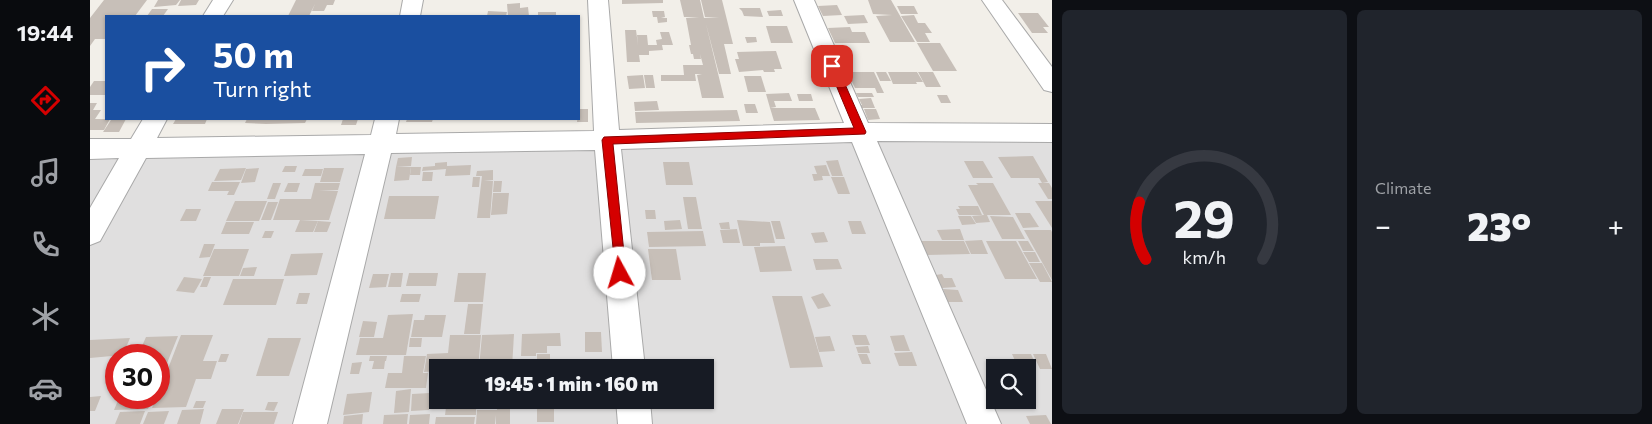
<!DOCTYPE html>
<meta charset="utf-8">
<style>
:root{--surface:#171b24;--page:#20242c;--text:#f1f3f6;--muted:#9ea1a6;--line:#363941;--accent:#d40000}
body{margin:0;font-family:Commissioner,sans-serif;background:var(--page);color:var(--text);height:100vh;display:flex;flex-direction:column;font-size:19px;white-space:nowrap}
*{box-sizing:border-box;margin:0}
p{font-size:16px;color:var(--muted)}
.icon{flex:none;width:28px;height:28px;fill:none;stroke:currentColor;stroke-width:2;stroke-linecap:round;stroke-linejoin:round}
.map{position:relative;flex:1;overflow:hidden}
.drawer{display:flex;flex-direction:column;gap:10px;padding:10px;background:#0d0f14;width:600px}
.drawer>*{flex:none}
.banner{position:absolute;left:15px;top:15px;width:475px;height:105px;border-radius:0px;box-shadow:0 1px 4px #0004;background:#1a4fa0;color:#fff;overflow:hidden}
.buttons{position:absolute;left:896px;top:359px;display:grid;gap:10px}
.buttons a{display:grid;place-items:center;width:50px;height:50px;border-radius:0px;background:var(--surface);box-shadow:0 1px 4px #0004;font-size:25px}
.speed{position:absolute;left:15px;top:344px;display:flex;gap:10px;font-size:25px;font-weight:700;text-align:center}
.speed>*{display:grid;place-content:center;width:65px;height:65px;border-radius:50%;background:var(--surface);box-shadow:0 1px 4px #0004;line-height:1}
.speed .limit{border:8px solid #d22;background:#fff;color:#111}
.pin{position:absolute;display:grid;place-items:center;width:42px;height:42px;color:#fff;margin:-21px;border-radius:10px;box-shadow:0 2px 8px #0006}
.me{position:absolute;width:55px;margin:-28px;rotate:354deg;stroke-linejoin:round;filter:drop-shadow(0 0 4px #0008)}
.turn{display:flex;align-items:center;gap:18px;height:105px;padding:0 25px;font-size:22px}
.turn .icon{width:65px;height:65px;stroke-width:2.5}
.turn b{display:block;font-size:35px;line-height:42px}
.big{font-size:38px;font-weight:800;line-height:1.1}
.drawer .widget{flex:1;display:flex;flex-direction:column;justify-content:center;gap:8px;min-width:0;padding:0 18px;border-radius:8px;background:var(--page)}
.drawer .dial{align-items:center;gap:0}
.dial svg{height:130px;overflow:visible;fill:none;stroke:var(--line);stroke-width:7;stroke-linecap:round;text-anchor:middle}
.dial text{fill:var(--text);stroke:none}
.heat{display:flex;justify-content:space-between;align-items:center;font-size:28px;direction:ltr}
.drawer .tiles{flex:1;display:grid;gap:10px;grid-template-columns:repeat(2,1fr)}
.trip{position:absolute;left:339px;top:359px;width:285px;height:50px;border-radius:0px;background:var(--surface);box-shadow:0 1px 4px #0004;font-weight:800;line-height:50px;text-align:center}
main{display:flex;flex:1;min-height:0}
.menu{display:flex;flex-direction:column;width:90px;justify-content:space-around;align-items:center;background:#090b0e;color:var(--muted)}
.menu .icon{width:35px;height:35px}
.menu .current{color:var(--accent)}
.menu b{font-size:22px;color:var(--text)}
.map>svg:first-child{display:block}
.residential{fill:#e0dfdf;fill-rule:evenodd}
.building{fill:#c7bfb8}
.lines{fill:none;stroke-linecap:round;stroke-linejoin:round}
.minor-casing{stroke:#a9a9a9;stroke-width:2}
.minor{fill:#fff;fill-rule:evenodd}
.route{fill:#d40000;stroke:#8a0000}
</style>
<main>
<nav class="menu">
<b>19:44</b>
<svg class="icon current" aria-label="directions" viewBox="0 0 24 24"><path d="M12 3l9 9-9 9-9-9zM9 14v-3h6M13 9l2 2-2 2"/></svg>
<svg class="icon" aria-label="music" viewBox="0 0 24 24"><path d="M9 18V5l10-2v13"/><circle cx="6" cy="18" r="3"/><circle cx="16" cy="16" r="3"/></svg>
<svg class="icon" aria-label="phone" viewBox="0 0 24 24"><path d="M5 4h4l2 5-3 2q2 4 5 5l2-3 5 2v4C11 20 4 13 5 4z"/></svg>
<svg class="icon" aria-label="climate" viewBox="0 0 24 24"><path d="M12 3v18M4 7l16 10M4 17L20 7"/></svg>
<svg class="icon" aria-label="car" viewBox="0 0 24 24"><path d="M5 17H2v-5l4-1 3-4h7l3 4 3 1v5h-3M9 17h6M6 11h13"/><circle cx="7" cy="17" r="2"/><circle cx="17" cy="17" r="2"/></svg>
</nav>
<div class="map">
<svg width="962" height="424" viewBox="0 0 962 424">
<rect width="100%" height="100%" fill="#f2efe9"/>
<path class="residential" d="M429,137L962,142V424H0V143ZM26,355H69V398H26ZM348,368H615V400H348ZM905,368H938V400H905Z"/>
<g class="building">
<path d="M14,0H57L45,16H16V39H5L0,46V18Z"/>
<path d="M68,0H90L86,5L64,7Z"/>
<path d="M91,0H109L106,5L88,6Z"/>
<path d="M206,0H245L243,5H237L234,11H222L225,4L219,16H198Z"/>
<path d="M532,0H573V3L532,4Z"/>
<path d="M590,0H610L614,18L629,17H615L611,0H632L643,44H634L641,74H629L616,24L634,98H612L607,75L612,74H605L606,81H571V75H594L593,65H613L610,54L611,59H604L603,54H601L599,45H608H601L596,18L609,17H594Z"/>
<path d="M778,0H801L825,42H800L786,16L802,15L783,14Z"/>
<path d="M430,3V8L438,7L439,16H418L417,4Z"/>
<path d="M747,5L752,15L733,16L728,6Z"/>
<path d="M807,6H824L828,14H811Z"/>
<path d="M649,8H670L673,17L654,16L652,11Z"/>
<path d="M62,9H78L73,16H57Z"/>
<path d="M691,10L693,16H679L677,11Z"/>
<path d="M398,11L417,12L416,16H397Z"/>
<path d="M562,11H574L575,17L571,18H577V22L568,23L567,17H563Z"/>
<rect x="448" y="12" width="18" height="4"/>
<path d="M928,13H948L959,27H953L958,33H942Z"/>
<path d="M774,15L778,23L758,24L754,16Z"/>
<path d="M824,15L828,23H835L842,33H835L840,42H827L811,16Z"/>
<path d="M676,26H697L703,43H681Z"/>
<path d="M760,27L762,32H775L780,43H745L738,28Z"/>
<path d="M535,30H546L548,45L547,35H557L558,45H567L566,40L572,39L570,32H579L583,45H572L573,50L559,51V55H549L550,62H537Z"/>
<path d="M655,37H666L667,42L657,43Z"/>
<path d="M827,43H850L867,71H843Z"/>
<path d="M686,51L692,69H684L685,72H674L673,70L649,72L645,59H649L647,52Z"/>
<path d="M757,72H784L794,93H787L785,88H765Z"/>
<path d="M786,72H796L801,81H790Z"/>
<path d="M798,72H827L833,82H826L827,84H803Z"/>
<path d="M828,72H843L851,87H836Z"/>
<path d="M553,75L555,88L539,89L537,76Z"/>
<path d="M554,75H563L565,88H556Z"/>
<path d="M654,76H671L676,92H658Z"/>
<path d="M4,81H16V95H0V87Z"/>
<path d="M699,93L702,101H684L686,107L680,108L676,94Z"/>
<path d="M766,93H782L784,97H768Z"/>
<path d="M707,94H721L723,101H709Z"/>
<path d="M847,95H857L861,103H851Z"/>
<path d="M781,98L785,108H772L777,118H768L763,105H772L769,99Z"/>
<path d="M567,101L569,110L545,111L544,102Z"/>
<path d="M0,103H7L3,110H11L5,119H20L14,130H0Z"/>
<path d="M654,104H665L668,113H656Z"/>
<path d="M680,108H725L730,120L684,121Z"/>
<path d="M489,109H498V122H487Z"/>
<path d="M774,109H786L790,119L778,120Z"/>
<path d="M647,110L650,121L546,123L545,112Z"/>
<path d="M36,119L29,132H13L21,120Z"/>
<path d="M86,119H117L115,124H83Z"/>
<path d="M157,119H217L215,123L176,124L155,123Z"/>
<path d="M253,119H268L266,125H251Z"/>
<path d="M317,119H343L342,122H316Z"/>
<path d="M943,156L958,182L952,183L949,178H921L908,157Z"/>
<path d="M322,157L321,166L306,167L308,158Z"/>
<path d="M748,160L753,176H742L736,161Z"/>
<path d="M874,161H893L903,178H883Z"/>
<path d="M357,162V166L381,165L380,175L355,176L356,169L332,171L333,167L345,166V163Z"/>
<path d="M573,162H599L603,185H576Z"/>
<path d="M736,165L740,176H732L733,180L724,181L722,174H727L724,166Z"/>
<path d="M195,166H207L205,172H192Z"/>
<path d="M306,167H321L319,180L304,181Z"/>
<path d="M321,167H331L330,175H320Z"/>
<path d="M156,168L151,180L124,181L130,169Z"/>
<path d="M169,168L165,182L151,183L156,169Z"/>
<path d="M234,168H254L250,182H230Z"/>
<path d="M215,169H233L231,176H212Z"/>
<path d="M403,170V180H394L403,181L400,218H387L392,176H386L387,171Z"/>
<path d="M333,172H343L342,181H332Z"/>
<path d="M383,177H390L389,187H382Z"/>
<path d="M741,177H754L760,194H748Z"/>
<path d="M404,181H412L411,192H403Z"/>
<path d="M122,182H150L144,195H137L139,191H118Z"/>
<path d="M183,183H191L185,199H177Z"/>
<path d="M198,183H210L207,192H194Z"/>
<path d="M225,183H250L248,190H229L248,191L239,220H183L190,199H221Z"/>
<path d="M886,183H903L921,215H897L900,222L886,223L882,216L894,215L878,185H888Z"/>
<path d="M948,183H959L962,188V199H958Z"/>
<path d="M403,193H419L417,214L401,215Z"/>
<path d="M299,196H349L345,219H294Z"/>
<path d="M593,197H606L612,229H598Z"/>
<path d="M145,201H177L169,221H136Z"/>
<path d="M945,201H962V228Z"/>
<path d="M178,202H188L181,220H171Z"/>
<path d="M868,206H888L892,215H869L866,209H870Z"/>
<path d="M96,209H111L106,221H90Z"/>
<path d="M555,210H565L566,219H556Z"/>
<path d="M925,213H940L949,227L933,228Z"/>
<path d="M868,216H881L886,224L872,225Z"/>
<path d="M900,216L923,217L935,239H912Z"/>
<path d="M210,220L228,221L223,232H205Z"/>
<path d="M590,220L592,229L575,230L574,221Z"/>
<path d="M647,220L680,222L685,243H670V246H653Z"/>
<path d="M228,221L241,222L237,232H224Z"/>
<path d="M681,221H690L695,239H686Z"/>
<path d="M758,221H771L776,234H762Z"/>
<path d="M136,222H164L159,234H131Z"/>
<path d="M639,222L640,229H631L629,223Z"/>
<path d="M647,229L650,243H633L630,230Z"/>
<path d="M870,229L874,240H852L847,230Z"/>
<path d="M934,230H961L962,232V280Z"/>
<path d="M175,231H184L181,238H172Z"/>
<path d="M613,231L616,246L559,247L557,232Z"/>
<path d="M734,232L738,242L725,243L721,233Z"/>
<path d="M892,240L898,254H881L875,241Z"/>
<path d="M831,241H874L880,254L837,255Z"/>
<path d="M896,241H926L947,279H915Z"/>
<path d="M928,241H938L944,251H933Z"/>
<path d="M114,244H125L120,257L109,258Z"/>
<path d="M695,246L702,271L670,272L664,247Z"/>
<path d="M124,249H159L149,276H113Z"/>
<path d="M558,249H586L591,280H562Z"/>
<path d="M933,252H945L950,262H939Z"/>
<path d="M233,253L227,275L194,276L201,254Z"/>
<path d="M723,259H748L752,269L726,270Z"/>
<path d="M939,263H952L962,282H950Z"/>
<path d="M167,267L164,276H150L153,268Z"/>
<path d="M301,273H313L311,287H298Z"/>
<path d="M319,273H348L346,286H316Z"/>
<path d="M368,273H396L393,302H364Z"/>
<path d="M283,274H299L296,287L279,288Z"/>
<path d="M852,274L854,278H862L866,287L852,288L846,275Z"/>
<path d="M94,277L112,279L104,293L86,291Z"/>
<path d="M114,277H121L117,287H110Z"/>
<path d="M143,279H194L186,305H133Z"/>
<path d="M853,289L868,290L873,302H858Z"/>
<path d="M209,293H220L217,304H206Z"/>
<path d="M733,293L741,306L728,309L721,297Z"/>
<path d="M312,294H331L329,302H310Z"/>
<path d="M682,296H712L733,367L700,368Z"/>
<path d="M378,304H393L390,334H374Z"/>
<path d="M323,314L316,355H266L270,338H293L298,315Z"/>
<path d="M335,315H356L352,337H321L324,320H334Z"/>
<path d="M273,321L287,322L284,337H269Z"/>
<path d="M495,332H511L512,352H495Z"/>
<path d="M470,333L471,346H457V353H446V356H431L432,334Z"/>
<path d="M424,334L422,368H389L392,335Z"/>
<path d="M91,335H123L113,361H127L121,379H106L96,407L62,408L66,398H69V392Z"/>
<path d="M360,335H391L388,368H348V371L334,372L337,354L358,353Z"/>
<path d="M762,335H776L780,345H765Z"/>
<path d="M814,335L820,351H805L800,336Z"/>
<path d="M88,336L69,383V355H48L56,337Z"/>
<path d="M740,336L745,351L729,352L725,337Z"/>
<path d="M40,338L33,355L0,358V340Z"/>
<path d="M178,338H211L199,376H166Z"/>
<path d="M320,338H332L331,347H319Z"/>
<path d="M778,346L780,353H768L766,347Z"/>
<path d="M822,352L827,366H809L804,353Z"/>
<path d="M131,354H139L136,362H128Z"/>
<rect x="447" y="354" width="13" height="9"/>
<path d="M768,354H777L781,364H772Z"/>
<path d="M922,354H941L946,365H927Z"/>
<path d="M943,354H956L962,369H950Z"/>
<path d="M280,356H297L296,361H279Z"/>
<path d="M314,356H336L333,373H338L336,388H295L298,373H312Z"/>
<path d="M284,361H295L294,369H282Z"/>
<path d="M272,362L269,374H260L262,363Z"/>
<path d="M321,389L319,412L304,413L306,391Z"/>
<path d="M282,392L279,412L253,415L257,394Z"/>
<path d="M340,393L339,410L321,411L322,394Z"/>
<path d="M11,396L5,411H0V397Z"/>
<path d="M29,398H63L58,409L24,410Z"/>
<path d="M357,400H406L405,408H386V415H355Z"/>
<path d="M407,400H420V406L407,407Z"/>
<path d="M106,401H116L113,408H103Z"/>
<path d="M178,402H188L184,411L175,410Z"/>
<path d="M464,405V422H447V406Z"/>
<path d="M420,407V424H406V415L405,424H386L387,410H407V408Z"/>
<path d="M114,409L110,424H87L92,410Z"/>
<path d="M132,409H154L148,424H126Z"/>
<path d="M55,411L50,424H25L30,412Z"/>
<path d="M79,411L74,424H53L58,412Z"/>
<path d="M153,412H188L184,424H149Z"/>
<path d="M273,414L272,424H253L254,416Z"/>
<path d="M318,414L317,424H293L294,415Z"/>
<path d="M340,414L339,424H319L320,415Z"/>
<path d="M956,415L961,424H940L936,416Z"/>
<path d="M346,417H385L384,424H345Z"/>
</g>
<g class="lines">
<g class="minor-casing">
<g id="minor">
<path d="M123,0H143L133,16H113Z"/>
<path d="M313,0H333L330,16H310Z"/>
<path d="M498,0H518L529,130L754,123L704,0H724L778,123L962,124V142L787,141L911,424H877L762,142L531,149L555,368H523L505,150L301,153L237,424H203L275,154L56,158L10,241L0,245V208L29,158L0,159V139H41L53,119H77L67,138L281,135L285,119H309L306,134L504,131Z"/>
<path d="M892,0H912L962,67V92L954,90Z"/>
<path d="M526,400H560L562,424H528Z"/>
</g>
</g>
<use href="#minor" class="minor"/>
</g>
<path class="route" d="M742,63L747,66L776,132L775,134L523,144L536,273L534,277L530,278L526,277L512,140L514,137L764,128L738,66Z"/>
</svg>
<div class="buttons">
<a><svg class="icon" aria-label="search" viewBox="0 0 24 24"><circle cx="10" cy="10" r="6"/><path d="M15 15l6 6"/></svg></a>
</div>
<div class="speed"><div class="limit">30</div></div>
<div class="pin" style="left:742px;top:66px;background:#d93025"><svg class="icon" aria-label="arrive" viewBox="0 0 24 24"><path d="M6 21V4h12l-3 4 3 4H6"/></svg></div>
<svg class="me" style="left:530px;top:273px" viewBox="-20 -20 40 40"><circle r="19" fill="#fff"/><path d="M0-13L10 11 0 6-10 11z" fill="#d40000"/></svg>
<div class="trip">19:45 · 1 min · 160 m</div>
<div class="banner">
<div class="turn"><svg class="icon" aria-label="right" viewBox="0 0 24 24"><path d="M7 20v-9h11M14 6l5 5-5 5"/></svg><div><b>50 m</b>Turn right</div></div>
</div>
</div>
<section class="drawer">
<div class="tiles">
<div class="widget dial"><svg viewBox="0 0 100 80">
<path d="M14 69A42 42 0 1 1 86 69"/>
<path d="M14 69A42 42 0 0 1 10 34" stroke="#d40000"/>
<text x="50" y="56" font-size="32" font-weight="700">29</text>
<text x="50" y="72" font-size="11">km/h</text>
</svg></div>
<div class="widget"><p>Climate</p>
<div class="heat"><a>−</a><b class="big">23°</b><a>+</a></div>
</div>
</div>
</section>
</main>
